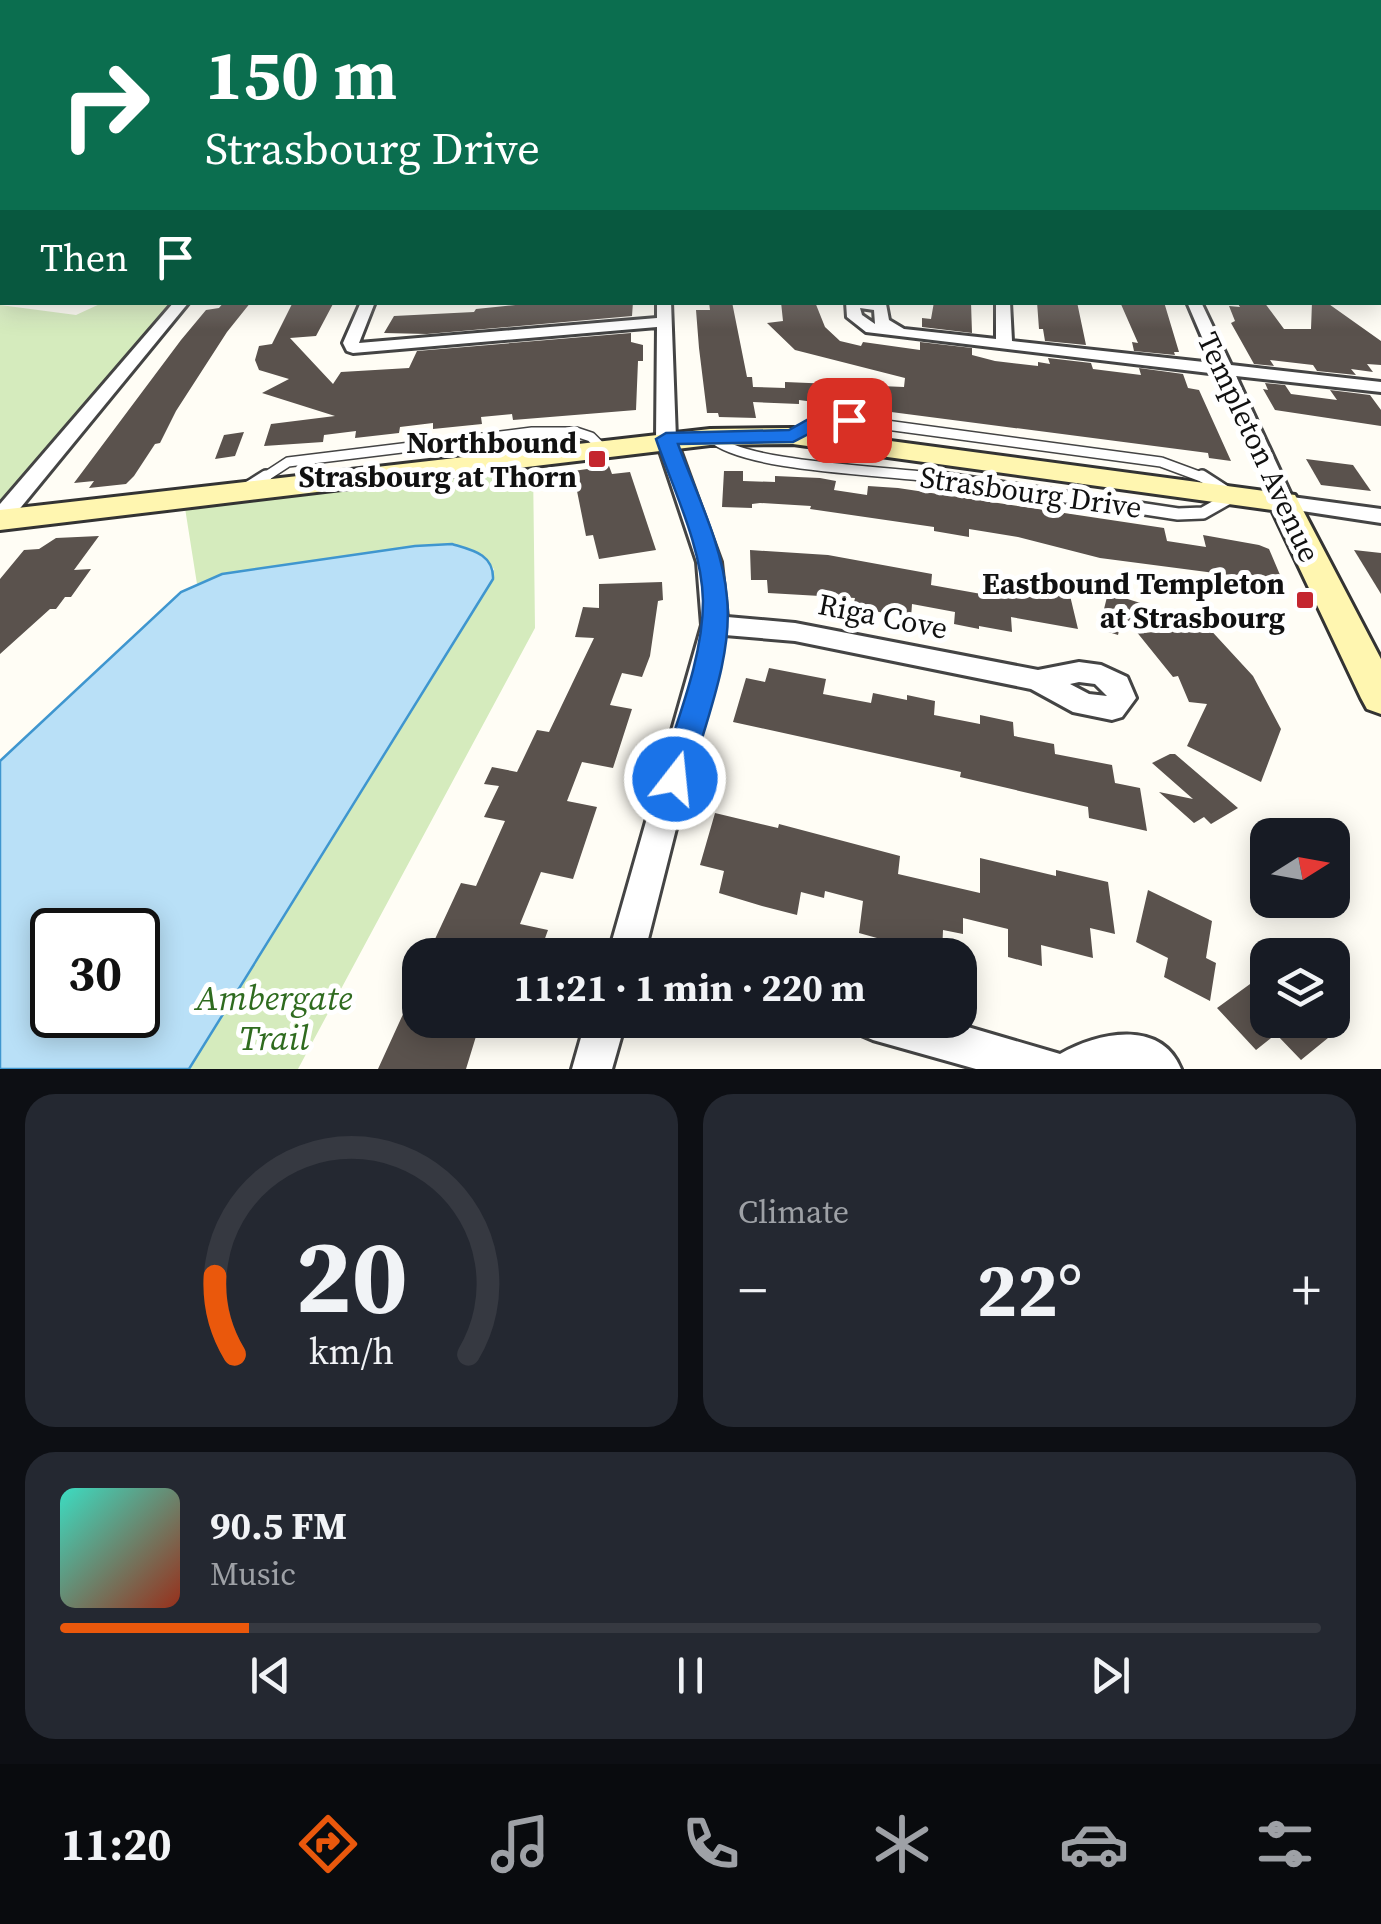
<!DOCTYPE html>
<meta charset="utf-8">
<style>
:root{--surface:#171b24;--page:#242831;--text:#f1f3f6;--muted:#9ea1a6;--line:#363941;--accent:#ea580c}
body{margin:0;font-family:"Source Serif 4",serif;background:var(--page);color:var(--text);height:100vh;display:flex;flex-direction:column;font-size:38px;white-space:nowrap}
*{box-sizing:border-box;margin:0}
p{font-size:32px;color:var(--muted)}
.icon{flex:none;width:55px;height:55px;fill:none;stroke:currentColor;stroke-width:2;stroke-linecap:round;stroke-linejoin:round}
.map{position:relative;height:1069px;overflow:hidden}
.panel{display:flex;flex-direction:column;gap:25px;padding:25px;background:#0d0f14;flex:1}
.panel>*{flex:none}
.top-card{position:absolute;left:0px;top:0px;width:1382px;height:305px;box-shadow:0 5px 25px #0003;background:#0b6e4f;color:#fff;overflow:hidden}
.needle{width:65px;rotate:79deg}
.controls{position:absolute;left:1250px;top:818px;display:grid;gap:20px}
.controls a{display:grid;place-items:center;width:100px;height:100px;border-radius:20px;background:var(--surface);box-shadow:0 5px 25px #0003;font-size:50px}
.speed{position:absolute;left:30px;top:908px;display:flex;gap:20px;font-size:50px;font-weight:700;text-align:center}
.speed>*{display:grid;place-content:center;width:130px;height:130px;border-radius:50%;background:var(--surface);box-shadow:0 5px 25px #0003;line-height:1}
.speed .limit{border:5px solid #111;border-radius:15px;background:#fff;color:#111}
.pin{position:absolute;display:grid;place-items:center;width:85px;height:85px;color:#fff;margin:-42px;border-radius:20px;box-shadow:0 5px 15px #0006}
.me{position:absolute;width:110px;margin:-55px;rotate:16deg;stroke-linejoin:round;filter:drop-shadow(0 0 8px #0008)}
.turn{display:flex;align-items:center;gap:35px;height:210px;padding:0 40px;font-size:45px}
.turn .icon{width:130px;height:130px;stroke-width:2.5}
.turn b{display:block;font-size:70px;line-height:85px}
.then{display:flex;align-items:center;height:95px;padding:0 40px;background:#0003;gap:20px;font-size:38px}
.big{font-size:75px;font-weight:700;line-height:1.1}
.panel .tile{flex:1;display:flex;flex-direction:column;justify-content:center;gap:15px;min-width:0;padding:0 35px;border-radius:30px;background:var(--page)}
.panel .dial{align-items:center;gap:0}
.dial svg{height:260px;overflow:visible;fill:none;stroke:var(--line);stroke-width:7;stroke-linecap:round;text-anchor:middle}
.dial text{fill:var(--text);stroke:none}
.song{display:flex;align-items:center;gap:30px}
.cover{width:120px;height:120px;border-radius:15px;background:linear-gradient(135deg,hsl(170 70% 55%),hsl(10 70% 35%))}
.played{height:10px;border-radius:5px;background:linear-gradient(90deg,var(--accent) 15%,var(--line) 15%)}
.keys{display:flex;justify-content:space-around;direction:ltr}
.heat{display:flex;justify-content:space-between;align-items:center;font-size:55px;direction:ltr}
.panel .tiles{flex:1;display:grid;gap:25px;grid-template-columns:1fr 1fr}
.tile:last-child{grid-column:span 2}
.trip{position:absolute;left:402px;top:938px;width:575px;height:100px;border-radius:30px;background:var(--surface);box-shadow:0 5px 25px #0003;font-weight:700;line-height:100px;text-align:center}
.tabs{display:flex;height:160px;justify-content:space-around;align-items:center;background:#090b0e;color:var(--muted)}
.tabs .icon{width:70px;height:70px}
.tabs .current{color:var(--accent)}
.tabs b{font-size:45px;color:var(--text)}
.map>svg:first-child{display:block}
.green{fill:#d5ebbd}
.water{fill:#b9e0f7;stroke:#3f96cf;stroke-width:2.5;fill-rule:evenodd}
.building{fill:#5a524d}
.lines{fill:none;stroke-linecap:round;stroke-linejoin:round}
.lane-far1-casing{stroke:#444;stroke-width:12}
.lane-casing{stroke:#444;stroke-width:16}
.street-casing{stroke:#444;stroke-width:6}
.secondary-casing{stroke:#333;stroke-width:6}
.lane-far1{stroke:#fff;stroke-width:9}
.lane{stroke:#fff;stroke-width:11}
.street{fill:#fff;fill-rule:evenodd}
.secondary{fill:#fff6b0;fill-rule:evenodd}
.route{fill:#1a73e8;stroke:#114b97;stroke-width:2.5}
.poi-dot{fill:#c4262e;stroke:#fff;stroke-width:4}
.labels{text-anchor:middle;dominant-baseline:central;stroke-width:10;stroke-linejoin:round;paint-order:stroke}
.poi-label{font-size:30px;font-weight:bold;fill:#111;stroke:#fff;text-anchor:end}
.street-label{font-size:30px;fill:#111;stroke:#fff}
.near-park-label{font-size:35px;font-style:italic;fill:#2f6b1f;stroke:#fff}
</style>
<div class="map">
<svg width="1381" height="1069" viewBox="0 0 1381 1069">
<rect width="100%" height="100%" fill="#fffdf5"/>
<g class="green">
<path d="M102,303H173L0,501V305L76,315Z"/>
<path d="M533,464L535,628L298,1069H189L493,579L494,569L473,550L452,544L415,546L222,574L197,584L185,508Z"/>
</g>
<path class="water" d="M452,544C472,550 494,554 493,579L189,1069H0V761L181,592L222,574L415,546ZM52,930H138V1015H52Z"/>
<g class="building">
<path d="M224,302H251L227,332L176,411L160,443L155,444L134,476L126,484L89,488L94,481L74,483L181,340L206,310L219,308Z"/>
<path d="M293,302H334L316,336L290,338L333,384L341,372L409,368L417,351L631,333V342L643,345V361H638L636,410L513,420L512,414L481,417L482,424L433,429V423L400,427L399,433L355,438L356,431L324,435L323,442L264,446L271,424L335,416L262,393L289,379L259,370L255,360L259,346L272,344Z"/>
<path d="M545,302H633L632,316L427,334L384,333L394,316L474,312L476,309Z"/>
<path d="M709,302H732L747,377H752L753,387L785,388V382L904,387L905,378L795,350L767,323L783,321L781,302H815L825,327L840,341L861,346L863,342L920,350V342L972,348V355L995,361L1038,366V362L1050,364L1048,358L1091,363L1093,369L1141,375L1139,368L1183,374L1188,388L1199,390L1231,461L1209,458L1208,453L799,400V404L753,402L756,418L719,417L718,413H707L699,348L696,310H710Z"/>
<path d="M934,302H971L972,333L922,327V318L931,319Z"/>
<path d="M1037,302H1077L1086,345L1045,341L1043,329H1039Z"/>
<path d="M1120,302H1164L1179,352H1174L1175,355L1134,351L1132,342L1138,343Z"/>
<path d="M1237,302H1264L1284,329H1311L1312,302H1326L1381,341V365L1367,364L1373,372L1351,369L1356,375L1317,371L1313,365L1270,360L1274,366L1254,364L1231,323L1235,321L1229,306L1240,307Z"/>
<path d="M1265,383L1285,385L1291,394L1337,400L1330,390L1370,395L1381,410V426L1275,410L1263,389L1268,390Z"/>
<path d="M244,432L235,456L215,459L224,435Z"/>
<path d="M1306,459L1353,465L1371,491L1321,485Z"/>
<path d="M609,466L612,474L630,472L656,550L599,559L593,535L586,536L573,471Z"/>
<path d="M724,471H743V481L775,482V476L820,478L836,481L834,490L867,495L868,486L898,488L1164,528L1167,541L1206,547L1203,535L1259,545L1269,549L1283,582L1100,558L1018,537L969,529V537L934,531V527L810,509L811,506L760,503L752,504V508L722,507Z"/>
<path d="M99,536L74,570L91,569L71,597H65L56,609H50L0,654V579L24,550L39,549L56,538Z"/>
<path d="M750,550L828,555L932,574L931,585L987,595V581L1033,589V578L1067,583L1078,629L1011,617L1012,632L979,626V629L954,624L955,612L912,604L911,618L853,607L855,598L768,593L767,580H751Z"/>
<path d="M1354,550L1381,553V594Z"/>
<path d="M662,582L663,600L658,601L650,656L642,677L622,673L610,705L632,709L613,768L582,762L567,801L597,807L573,879L541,872L520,924L548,930L539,955H501L435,939L461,883L476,886L505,821L484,817L499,786L484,784L492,767L517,772L537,730L549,732L594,638L575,637L583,607L599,608V584Z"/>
<path d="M1102,591L1150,606L1145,633L1206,625L1253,676L1281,729L1261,782L1187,746L1207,704L1189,702L1178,676L1173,677L1123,615L1118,635L1099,629L1107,597Z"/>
<path d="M769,668L826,679L823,694L871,703L873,693L907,700V695L935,701L934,715L980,724V715L1013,722L1014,736L1054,744L1055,754L1112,765L1115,783L1140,788L1147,831L1089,818L1088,807L960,777L961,772L733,722L746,678L765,682Z"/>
<path d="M1170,754H1175L1238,808L1211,824L1204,817L1194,823L1159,792L1193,799L1152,763Z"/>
<path d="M715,813L778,828L779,824L900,856L898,874L980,893V858L1056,876V870L1108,882L1115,934L1090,928L1093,958L1041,945L1042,966L1008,957V929L963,918V934L943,930L942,955H938L859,933L863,901L825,891L824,898L801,892L797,915L762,906L719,893L724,871L700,865Z"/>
<path d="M1148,890L1212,921L1206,958L1216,963L1210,1001L1164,977L1168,958L1136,942Z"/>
<path d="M1268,971V1020H1350L1301,1060L1276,1034L1256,1050L1217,1008Z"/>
<path d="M420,977V1020H481L466,1069H378Z"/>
</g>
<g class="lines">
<g class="lane-far1-casing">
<g id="lane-far1">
<path d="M793,436L820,420H849L1161,462L1207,479"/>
<path d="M711,437C747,469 893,470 946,479"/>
<path d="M262,479L288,462L532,432H576L591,437L602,448"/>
</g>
</g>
<g class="lane-casing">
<g id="lane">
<path d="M927,476L1178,514L1203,513L1233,496L1202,476"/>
<path d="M247,488L266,476"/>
</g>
</g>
<g class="street-casing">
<g id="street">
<rect x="1380" y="250" width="1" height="9"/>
<path d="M174,302H189L8,523L0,525V504Z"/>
<path d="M361,302H375L359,343L657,318V302H671L676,439L721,562L727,617L795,623L1038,670L1079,662L1101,665L1127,677L1136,698L1122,717L1112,720L1073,712L1031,689L795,641L725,635L644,955H608L702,625L697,562L656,439L657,327L353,353L347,351L343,343ZM1079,682L1095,684L1107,696L1089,694L1070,684Z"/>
<path d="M846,302L886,304L889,320L904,329L996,339V302H1010L1012,341L1213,363L1187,302H1201L1231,365L1381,382V392L1236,376L1292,497L1381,509V523L1276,507L1218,374L866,332L847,317ZM860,308L874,310L875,324L862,315Z"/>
<path d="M586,1020H626L612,1069H572Z"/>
<path d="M853,1020H944L1060,1054C1098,1032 1161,1019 1181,1069H976L873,1040L859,1034Z"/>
</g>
</g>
<g class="secondary-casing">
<path id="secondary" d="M793,428L1295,495L1381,659V714L1367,709L1361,698L1272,510L793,444L710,445L0,530V510L710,429Z"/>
</g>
<use href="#lane-far1" class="lane-far1"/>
<use href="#lane" class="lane"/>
<use href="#street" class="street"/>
<use href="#secondary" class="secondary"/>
</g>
<linearGradient id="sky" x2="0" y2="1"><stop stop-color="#95c6ee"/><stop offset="0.55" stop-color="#fffefa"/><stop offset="1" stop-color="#fffefa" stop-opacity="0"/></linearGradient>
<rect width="1381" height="329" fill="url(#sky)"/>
<path class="route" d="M849,414L859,420L856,423L824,426L793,442L678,444C696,493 723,546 727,598C733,657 705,723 690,779L686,788L675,792L664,788L659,779C676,722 703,660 703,601C702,547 673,489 656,439L666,433L789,430L814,416Z"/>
<g class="poi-dot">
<rect x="587" y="449" width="20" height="20" rx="5"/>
<rect x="1295" y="590" width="20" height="20" rx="5"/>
</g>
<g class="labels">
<g class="poi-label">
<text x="577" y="442">Northbound<tspan x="577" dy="34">Strasbourg at Thorn</tspan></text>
<text x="1285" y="583">Eastbound Templeton<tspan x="1285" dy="34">at Strasbourg</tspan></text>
</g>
<g class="street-label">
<text transform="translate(1259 447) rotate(65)">Templeton Avenue</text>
<text transform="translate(1031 492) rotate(8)">Strasbourg Drive</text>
<text transform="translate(883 616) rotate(11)">Riga Cove</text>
</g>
<g class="near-park-label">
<text x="274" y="998">Ambergate<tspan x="274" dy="40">Trail</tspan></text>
</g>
</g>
</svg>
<div class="controls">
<a><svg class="needle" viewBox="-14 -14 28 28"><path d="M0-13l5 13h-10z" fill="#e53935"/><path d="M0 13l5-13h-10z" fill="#9ea1a6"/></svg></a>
<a><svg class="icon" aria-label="layers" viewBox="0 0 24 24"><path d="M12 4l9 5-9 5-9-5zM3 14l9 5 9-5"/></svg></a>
</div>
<div class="speed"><div class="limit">30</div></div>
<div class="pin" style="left:849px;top:420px;background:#d93025"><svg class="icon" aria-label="arrive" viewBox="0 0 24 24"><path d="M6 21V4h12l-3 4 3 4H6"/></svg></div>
<svg class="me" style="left:675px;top:779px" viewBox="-20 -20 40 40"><circle r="17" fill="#1a73e8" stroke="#fff" stroke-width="3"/><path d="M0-11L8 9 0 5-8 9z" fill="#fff"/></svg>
<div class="trip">11:21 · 1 min · 220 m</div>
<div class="top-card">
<div class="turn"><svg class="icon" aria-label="right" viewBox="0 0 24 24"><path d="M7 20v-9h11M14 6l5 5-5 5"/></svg><div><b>150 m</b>Strasbourg Drive</div></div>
<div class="then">Then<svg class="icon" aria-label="arrive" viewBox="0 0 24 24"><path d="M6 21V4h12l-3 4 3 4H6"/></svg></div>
</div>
</div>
<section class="panel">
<div class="tiles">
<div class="tile dial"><svg viewBox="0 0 100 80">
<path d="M14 69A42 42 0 1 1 86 69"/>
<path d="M14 69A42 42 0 0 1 8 45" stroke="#ea580c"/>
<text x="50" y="56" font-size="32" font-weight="700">20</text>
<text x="50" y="72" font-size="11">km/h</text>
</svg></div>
<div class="tile"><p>Climate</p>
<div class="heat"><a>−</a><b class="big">22°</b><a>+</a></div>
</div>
<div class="tile">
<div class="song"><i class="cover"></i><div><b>90.5 FM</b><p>Music</p></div></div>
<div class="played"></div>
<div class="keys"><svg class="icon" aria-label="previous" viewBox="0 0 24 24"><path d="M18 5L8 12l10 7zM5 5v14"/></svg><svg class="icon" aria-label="pause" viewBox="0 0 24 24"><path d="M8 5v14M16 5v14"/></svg><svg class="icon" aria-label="next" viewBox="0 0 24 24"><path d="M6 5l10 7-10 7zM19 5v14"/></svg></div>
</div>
</div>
</section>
<nav class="tabs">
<b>11:20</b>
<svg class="icon current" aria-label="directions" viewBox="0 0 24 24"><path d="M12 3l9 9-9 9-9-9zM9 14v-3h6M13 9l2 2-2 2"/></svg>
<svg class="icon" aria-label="music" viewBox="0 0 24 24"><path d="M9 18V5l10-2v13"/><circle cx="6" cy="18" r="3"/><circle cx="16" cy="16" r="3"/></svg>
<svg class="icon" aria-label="phone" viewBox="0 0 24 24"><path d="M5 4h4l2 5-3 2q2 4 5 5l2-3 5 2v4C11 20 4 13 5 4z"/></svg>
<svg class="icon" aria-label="climate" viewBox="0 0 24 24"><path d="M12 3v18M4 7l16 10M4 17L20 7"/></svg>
<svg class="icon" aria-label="car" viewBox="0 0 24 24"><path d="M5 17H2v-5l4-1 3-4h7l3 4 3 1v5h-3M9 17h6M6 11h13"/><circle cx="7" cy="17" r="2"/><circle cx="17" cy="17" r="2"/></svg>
<svg class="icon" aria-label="filters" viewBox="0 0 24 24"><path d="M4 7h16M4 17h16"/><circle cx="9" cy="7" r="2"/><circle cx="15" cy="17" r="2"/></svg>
</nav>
